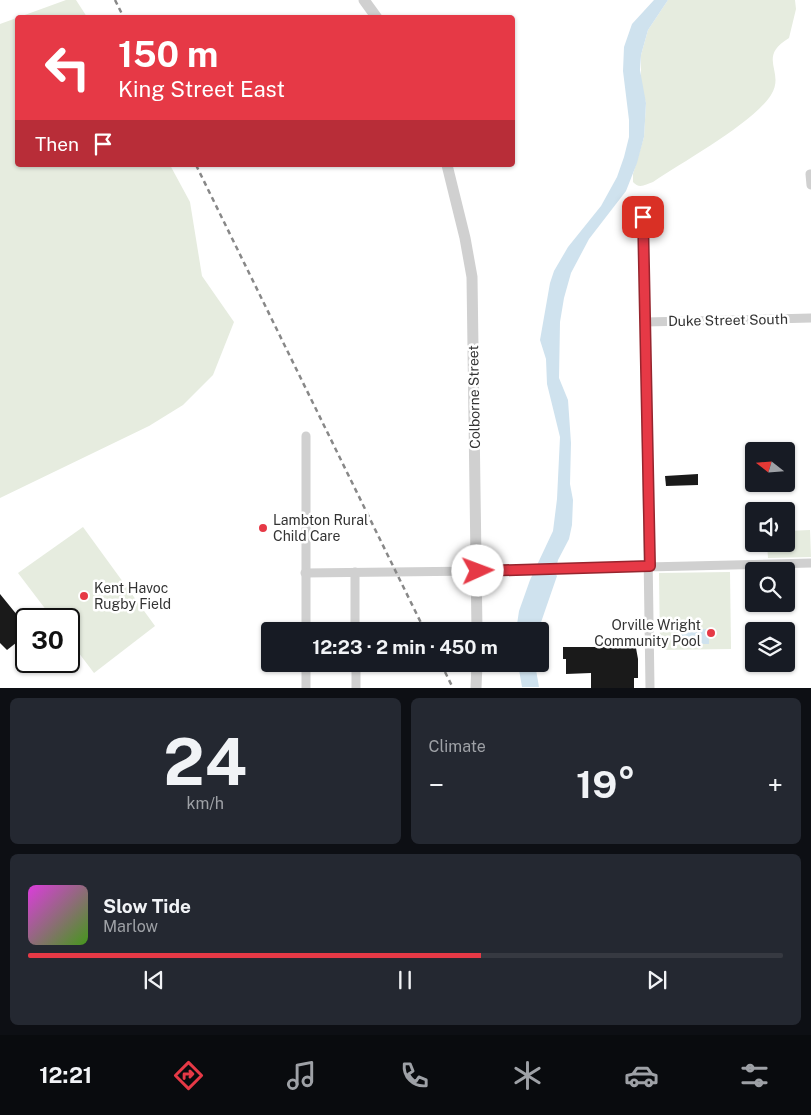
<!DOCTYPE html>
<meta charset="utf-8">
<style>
:root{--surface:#171b24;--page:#242831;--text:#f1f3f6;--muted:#9ea1a6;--line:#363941;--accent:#e63946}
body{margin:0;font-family:"Public Sans",sans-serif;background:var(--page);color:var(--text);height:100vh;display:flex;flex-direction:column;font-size:19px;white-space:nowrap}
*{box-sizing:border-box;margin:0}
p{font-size:16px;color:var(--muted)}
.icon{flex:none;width:28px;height:28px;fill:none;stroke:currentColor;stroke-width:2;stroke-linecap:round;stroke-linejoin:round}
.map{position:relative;height:688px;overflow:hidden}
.side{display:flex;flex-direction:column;gap:10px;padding:10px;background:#0d0f14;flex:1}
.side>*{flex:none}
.hud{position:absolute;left:15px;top:15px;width:500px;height:152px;border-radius:5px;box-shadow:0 1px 4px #0004;background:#e63946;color:#fff;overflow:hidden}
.needle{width:32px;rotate:287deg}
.buttons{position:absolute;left:745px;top:442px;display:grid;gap:10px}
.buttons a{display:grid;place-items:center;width:50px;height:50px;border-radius:5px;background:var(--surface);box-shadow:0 1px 4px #0004;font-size:25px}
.speed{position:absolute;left:15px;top:608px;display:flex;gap:10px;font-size:25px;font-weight:700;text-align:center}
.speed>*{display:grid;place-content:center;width:65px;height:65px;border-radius:50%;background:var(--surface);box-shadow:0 1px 4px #0004;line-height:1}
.speed .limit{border:2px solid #111;border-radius:8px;background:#fff;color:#111}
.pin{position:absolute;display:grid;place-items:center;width:42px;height:42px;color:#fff;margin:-21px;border-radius:10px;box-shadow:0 2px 8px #0006}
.me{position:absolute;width:55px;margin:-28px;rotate:88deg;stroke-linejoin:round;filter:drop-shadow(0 0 4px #0008)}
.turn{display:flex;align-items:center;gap:18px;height:105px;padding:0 20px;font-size:22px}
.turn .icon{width:65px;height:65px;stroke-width:2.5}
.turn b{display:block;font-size:35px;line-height:42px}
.then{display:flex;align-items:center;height:48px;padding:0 20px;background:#0003;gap:10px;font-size:19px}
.big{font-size:38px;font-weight:700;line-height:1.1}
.side .card{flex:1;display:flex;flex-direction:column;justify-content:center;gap:8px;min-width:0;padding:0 18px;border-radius:8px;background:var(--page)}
.side .dial{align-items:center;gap:0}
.dial b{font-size:65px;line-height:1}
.song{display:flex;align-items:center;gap:15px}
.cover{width:60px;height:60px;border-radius:8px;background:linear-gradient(135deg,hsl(300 70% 55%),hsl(100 70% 35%))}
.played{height:5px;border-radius:2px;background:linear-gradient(90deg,var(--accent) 60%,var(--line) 60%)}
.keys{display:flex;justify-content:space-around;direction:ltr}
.heat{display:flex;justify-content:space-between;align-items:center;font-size:28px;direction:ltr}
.side .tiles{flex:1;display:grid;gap:10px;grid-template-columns:1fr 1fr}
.card:last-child{grid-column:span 2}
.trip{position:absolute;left:261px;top:622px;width:288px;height:50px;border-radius:5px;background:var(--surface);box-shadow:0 1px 4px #0004;font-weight:700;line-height:50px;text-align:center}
.menu{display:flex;height:80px;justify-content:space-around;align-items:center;background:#090b0e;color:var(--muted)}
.menu .icon{width:35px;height:35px}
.menu .active{color:var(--accent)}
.menu b{font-size:22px;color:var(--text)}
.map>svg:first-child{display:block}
.green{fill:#e6ecdf}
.water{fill:#cfe2ee}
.building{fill:#1a1a1a}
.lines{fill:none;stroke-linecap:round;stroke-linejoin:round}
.minor{stroke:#d0d0d0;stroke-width:9}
.tertiary{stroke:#d0d0d0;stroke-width:11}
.rail{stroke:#888;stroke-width:2.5;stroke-dasharray:5 4;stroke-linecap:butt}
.route-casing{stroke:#96252e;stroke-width:12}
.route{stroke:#e63946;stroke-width:9}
.poi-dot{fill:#e63946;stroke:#fff;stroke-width:2}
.labels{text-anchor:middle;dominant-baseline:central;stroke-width:5;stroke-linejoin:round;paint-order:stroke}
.street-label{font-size:14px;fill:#333;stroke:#fff}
.poi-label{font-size:14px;fill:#333;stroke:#fff;text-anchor:start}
</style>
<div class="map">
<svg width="811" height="688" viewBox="0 0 811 688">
<rect width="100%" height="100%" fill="#fff"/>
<g class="green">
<path d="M66,0H76L87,17L18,18V165H170L190,202L202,276L234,322L213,375L183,405L149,426L0,498V24Z"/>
<path d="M668,0H795L796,9L789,38C756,58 786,71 771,95C752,124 684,161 653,182C645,185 639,189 633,182V174L644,137L646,103L641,86V55L648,30Z"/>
<path d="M83,527L155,626L94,673L69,640V619H53L18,573Z"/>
<path d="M810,530L811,557L768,558L767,544H786V531Z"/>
<path d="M730,572L731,649L660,650L659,573Z"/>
</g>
<g class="water">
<path d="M654,0H668L648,30L641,55L640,70L646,103L645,121L644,137L637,163L626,191L589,239L571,273L564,298L560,322L559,378L568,400L571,443L570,484L573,500L572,525L569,539L558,560L555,573L557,576L538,631H516L519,611L530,580L553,531L557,499L560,437L547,384L546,359L540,340L550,283L554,271L568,247L601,206L617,177L624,157L629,137V120L623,71L624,47L632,24Z"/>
<path d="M709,629V644H681V630Z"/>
<path d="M518,664H535L539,687H522Z"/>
</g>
<g class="building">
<path d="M698,474V485L666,486L665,476Z"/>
<path d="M0,594L26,626V635L7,650L0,643Z"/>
<path d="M621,637H634L638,659V678H634V688H591V673L566,674V659H563V647H622Z"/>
</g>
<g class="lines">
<g class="minor">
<path d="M810,174L811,185"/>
<path d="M643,217L650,688"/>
<path d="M645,322L811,318"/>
<path d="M306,436V631"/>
<path d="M355,572V631"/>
<path d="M305,573L478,571L811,563"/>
<path d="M306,664V688"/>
<path d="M356,664V688"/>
</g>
<g class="tertiary">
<path d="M364,0L377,18"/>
<path d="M447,165L465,238L472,277L477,631"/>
<path d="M476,688L477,664"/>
</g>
<g class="rail">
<path d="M115,0L124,18"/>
<path d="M196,165L425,631"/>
<path d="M441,664L453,688"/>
</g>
</g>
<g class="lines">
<g class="route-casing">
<path id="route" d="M478,571L650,566L643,217"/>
</g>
<use href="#route" class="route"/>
</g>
<g class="poi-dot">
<circle cx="263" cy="528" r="5"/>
<circle cx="84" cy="596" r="5"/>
<circle cx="711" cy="633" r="5"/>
</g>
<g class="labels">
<g class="street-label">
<text transform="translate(728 320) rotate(-1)">Duke Street South</text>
<text transform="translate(474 397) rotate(-91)">Colborne Street</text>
</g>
<g class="poi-label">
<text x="273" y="520">Lambton Rural<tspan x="273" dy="16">Child Care</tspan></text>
<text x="94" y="588">Kent Havoc<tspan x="94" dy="16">Rugby Field</tspan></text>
<text x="701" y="625" text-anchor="end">Orville Wright<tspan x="701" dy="16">Community Pool</tspan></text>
</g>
</g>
</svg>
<div class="buttons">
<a><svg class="needle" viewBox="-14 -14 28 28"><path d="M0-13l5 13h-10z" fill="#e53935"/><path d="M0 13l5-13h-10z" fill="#9ea1a6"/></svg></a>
<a><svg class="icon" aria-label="sound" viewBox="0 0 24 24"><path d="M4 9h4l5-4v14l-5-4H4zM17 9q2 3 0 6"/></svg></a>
<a><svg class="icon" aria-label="search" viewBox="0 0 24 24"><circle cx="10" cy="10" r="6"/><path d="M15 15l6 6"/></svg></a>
<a><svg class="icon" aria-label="layers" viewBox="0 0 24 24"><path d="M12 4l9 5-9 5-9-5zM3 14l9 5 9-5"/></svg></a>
</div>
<div class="speed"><div class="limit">30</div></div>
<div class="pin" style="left:643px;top:217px;background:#d93025"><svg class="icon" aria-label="arrive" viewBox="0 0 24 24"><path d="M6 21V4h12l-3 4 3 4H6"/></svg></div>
<svg class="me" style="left:478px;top:571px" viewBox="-20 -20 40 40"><circle r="19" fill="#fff"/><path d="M0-13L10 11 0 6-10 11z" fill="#e63946"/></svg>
<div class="trip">12:23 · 2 min · 450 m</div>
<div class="hud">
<div class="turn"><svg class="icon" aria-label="left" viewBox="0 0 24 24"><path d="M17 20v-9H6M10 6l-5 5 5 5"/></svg><div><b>150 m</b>King Street East</div></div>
<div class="then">Then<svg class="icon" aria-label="arrive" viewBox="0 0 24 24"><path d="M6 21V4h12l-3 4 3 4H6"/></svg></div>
</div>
</div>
<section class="side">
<div class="tiles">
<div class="card dial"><b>24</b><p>km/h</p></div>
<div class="card"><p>Climate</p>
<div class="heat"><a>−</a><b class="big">19°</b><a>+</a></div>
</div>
<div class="card">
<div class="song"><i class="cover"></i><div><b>Slow Tide</b><p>Marlow</p></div></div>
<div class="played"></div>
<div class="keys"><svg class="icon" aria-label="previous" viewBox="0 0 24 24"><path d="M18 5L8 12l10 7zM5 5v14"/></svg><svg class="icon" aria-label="pause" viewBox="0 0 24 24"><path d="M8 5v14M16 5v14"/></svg><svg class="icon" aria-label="next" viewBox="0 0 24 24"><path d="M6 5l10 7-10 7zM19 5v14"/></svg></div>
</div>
</div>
</section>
<nav class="menu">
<b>12:21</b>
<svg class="icon active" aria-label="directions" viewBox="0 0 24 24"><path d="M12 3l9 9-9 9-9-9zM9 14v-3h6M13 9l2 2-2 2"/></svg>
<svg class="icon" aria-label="music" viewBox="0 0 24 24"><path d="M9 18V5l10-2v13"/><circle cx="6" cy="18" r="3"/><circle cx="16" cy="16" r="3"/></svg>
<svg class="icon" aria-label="phone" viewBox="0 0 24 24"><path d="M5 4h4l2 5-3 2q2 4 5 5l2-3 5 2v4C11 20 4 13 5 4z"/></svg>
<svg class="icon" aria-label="climate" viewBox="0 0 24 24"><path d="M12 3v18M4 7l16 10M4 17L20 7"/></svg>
<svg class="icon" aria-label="car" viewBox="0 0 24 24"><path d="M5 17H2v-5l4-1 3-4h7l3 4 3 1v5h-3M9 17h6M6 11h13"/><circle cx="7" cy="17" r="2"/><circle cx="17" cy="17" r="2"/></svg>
<svg class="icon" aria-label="filters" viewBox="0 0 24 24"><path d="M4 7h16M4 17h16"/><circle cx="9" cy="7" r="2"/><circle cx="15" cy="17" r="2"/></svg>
</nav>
